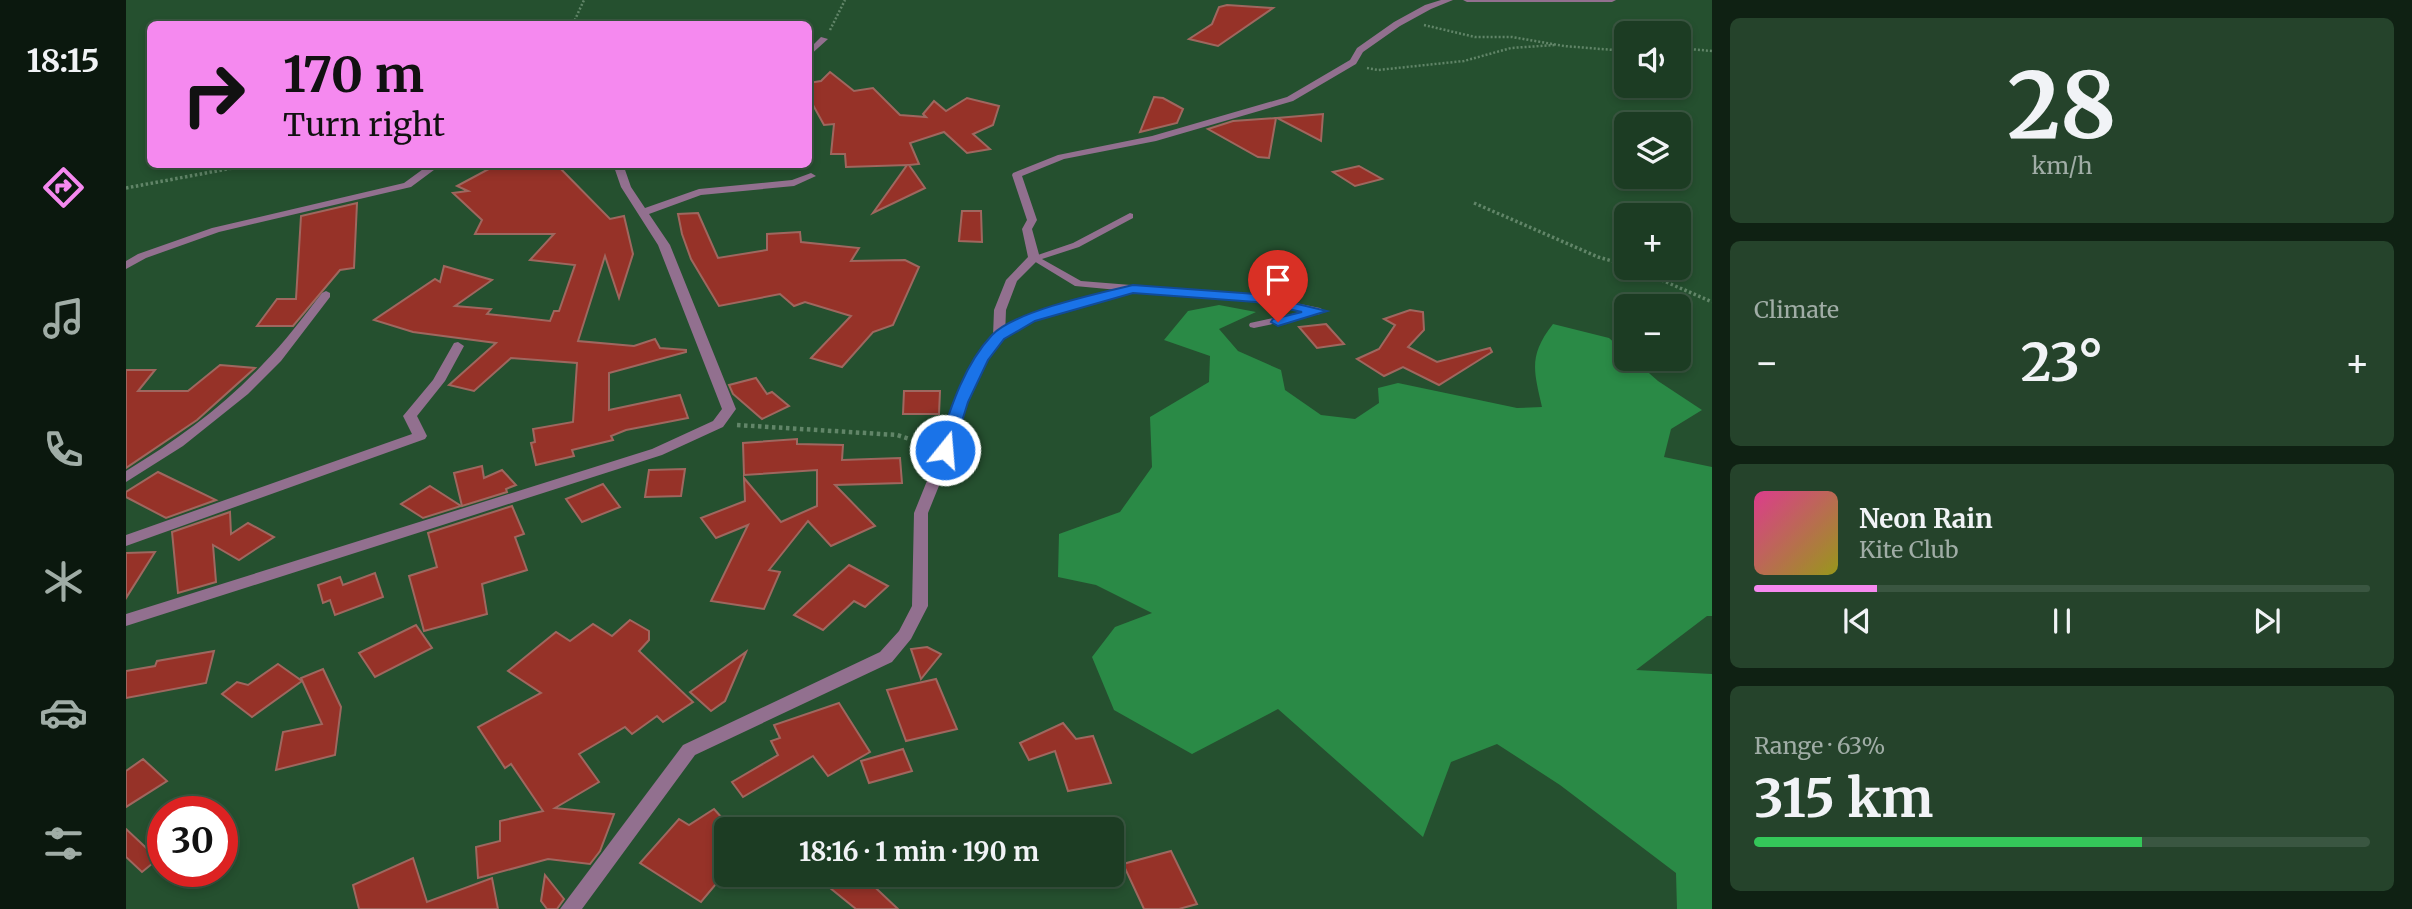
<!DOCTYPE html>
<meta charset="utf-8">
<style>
:root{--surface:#1c3c23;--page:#25432b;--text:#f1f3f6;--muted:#a0ada6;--line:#3a5641;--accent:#f589ef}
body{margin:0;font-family:Merriweather,serif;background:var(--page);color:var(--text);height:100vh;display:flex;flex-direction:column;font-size:26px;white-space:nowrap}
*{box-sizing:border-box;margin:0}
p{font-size:23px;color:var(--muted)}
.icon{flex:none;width:38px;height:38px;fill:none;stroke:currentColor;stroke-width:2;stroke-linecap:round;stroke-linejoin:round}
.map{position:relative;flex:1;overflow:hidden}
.drawer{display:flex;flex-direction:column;gap:18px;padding:18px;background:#0f2113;width:700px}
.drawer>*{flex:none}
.banner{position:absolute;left:21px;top:21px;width:665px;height:147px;border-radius:10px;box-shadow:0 4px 10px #0003,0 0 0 2px var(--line);background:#f589ef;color:#111;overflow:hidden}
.fabs{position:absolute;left:1488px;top:21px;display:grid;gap:14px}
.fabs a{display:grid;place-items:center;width:77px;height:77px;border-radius:10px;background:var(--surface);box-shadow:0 4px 10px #0003,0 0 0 2px var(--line);font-size:35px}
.speed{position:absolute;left:21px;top:796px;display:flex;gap:14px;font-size:35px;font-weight:700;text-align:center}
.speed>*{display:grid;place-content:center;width:91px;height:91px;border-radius:50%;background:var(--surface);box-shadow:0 4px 10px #0003,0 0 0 2px var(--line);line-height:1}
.speed .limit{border:10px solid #d22;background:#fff;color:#111}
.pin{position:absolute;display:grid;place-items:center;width:60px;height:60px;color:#fff;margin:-72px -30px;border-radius:50% 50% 50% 0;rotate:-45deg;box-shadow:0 0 7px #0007}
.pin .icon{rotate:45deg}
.me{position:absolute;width:77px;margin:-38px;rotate:17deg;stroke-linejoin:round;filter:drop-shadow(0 0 5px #0008)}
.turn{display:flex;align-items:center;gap:24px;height:147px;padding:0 21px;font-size:32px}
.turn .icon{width:91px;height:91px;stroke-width:2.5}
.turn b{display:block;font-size:49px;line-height:60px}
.big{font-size:52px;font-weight:700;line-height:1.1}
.drawer .tile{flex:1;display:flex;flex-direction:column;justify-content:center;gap:10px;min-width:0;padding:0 24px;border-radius:10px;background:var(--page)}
.drawer .dial{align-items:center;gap:0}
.dial b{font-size:91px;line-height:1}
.song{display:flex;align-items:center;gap:21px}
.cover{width:84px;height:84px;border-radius:10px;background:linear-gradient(135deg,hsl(330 70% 55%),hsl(60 70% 35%))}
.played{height:7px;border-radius:4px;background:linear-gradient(90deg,var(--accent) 20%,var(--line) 20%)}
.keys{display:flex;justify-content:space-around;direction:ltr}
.heat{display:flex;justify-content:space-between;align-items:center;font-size:38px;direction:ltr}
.charge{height:10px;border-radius:5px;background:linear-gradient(90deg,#34c759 63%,var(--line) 0)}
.trip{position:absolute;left:588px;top:817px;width:410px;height:70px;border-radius:10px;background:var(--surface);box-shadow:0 4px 10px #0003,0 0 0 2px var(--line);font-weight:700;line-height:70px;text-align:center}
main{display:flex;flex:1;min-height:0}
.tabs{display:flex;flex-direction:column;width:126px;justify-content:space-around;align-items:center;background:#0b180e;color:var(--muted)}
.tabs .icon{width:49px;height:49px}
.tabs .on{color:var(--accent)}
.tabs b{font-size:32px;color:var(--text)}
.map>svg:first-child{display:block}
.forest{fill:#2a8a46}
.building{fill:#963228;stroke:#9f675f;stroke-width:2}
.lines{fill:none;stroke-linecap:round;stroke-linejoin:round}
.path-far2{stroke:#618568;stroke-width:2.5;stroke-dasharray:2 2;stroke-linecap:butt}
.path-far1{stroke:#618568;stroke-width:3.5;stroke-dasharray:2.5 2.5;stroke-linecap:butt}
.path{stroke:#618568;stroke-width:4.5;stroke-dasharray:3.5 3.5;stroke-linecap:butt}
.service{fill:#92708f;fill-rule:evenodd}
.minor{fill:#92708f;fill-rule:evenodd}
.route{fill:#1a73e8;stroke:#114b97;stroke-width:2}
</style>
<main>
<nav class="tabs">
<b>18:15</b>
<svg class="icon on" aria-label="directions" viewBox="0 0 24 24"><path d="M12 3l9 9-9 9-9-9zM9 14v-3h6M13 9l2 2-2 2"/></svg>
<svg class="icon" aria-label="music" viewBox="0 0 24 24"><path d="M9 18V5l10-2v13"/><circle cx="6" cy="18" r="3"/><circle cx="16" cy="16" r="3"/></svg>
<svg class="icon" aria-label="phone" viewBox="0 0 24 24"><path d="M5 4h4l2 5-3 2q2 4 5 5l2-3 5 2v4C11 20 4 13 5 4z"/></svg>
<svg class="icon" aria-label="climate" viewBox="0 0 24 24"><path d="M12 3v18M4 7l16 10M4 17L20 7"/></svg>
<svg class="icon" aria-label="car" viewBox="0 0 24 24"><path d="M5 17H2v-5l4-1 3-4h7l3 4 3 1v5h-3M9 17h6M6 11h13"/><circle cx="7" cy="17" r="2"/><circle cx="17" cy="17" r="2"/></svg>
<svg class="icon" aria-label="filters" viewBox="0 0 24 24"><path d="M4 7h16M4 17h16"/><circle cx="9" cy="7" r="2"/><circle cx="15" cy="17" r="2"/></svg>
</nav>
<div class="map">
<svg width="1586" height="909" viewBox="0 0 1586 909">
<rect width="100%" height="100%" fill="#25502f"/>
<path class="forest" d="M1093,305L1130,312L1093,329L1112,351L1155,370L1159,390L1195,415L1229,419L1253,403L1252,388L1272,383L1391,408L1416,407C1408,371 1402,356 1427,324L1483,338L1500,353V359H1507L1532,381L1576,410L1545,429L1538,457L1586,467V616H1581L1510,670L1586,674V909H1551L1550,873L1434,785L1371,744L1325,762L1297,837L1152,709L1066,754L988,710L966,657L989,627L1026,613L970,585L932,577L933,534L994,512L1026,467L1024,417L1083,382L1084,356L1038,340L1062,311Z"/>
<g class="building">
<path d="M1101,5L1147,8L1092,46L1063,39L1086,24L1093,7Z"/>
<path d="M704,72L728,91L747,88L774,115L800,117L797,114L808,101L820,111L841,98L873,106L867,125L847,134L864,149L841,153L818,132L784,143L793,164L783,165L799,188L747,213L781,165L720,167L719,154H705L708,124L698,125L682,96V83L695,81Z"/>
<path d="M1028,97L1037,98L1057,109L1051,123L1014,132Z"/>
<path d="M1197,114L1195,141L1151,118Z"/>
<path d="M1150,118L1143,158L1132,157L1082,129L1107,121Z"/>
<path d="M372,164H430L484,219L498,216L507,254L493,298L479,256L452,341L508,346L529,339L534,348L560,350V352L483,373V410L554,395L562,418L500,430L485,436L487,440L446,450L448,456L410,465L405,443L409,442L407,429L447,422L451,363L385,358L348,391L323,385L370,343L287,332L248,320L309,279L314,282L318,266L366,280L329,306L365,309L361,314L424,321L428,311H433L449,265L404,260L428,234H349L356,220L327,193L342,191L331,186Z"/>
<path d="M1233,166L1256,179L1229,186L1207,172Z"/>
<path d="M231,203L228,268L214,270L167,326H131L151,299H170L175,216Z"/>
<path d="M836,211H855L856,242L833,241Z"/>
<path d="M572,213L592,258L641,250V234L674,232L675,242L733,248L725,261L779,260L793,267L767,325L747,332L716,367L685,358L725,316L679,302L668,306L654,294L593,306L565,259L556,234L552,214Z"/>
<path d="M1284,310L1297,312L1298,330L1282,347L1311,362L1364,348L1366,352L1313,385L1277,367L1258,376L1231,359L1253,349L1269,325L1258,319Z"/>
<path d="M1200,324L1218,344L1191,348L1173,327Z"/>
<path d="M94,365L129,368L71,420L0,468V370H29L12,391H62Z"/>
<path d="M630,378L641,394L646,392L663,406L636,419L607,394L603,385Z"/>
<path d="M778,391H814L813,414H777Z"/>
<path d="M671,439V444L717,445L716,460L774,458L776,483L709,485L749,526L705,546L682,521L643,570L654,572L638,609L585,601L622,525L590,538L575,518L619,501L618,478L655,522L691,506V470L618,475L617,443Z"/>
<path d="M356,466L358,478L376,470L390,485L380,489L381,492L336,506L328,473Z"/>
<path d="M559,469L555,496L519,497L523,470Z"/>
<path d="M32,472L90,500L40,518L0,497V492Z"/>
<path d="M477,484L494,507L456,522L440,499Z"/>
<path d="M304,486L335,506L297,518L275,504Z"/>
<path d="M386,506L398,534L389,537L401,570L356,584L361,614L298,631L283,576L311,567L302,533Z"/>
<path d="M104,512L105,534L122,523L148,537L113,560L87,545L90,582L52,593L46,532Z"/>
<path d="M29,552L0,598V553Z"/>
<path d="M723,565L762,586L739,607L728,601L697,630L668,615Z"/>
<path d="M249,573L257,597L209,615L204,600L197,603L192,585L214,577L217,585Z"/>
<path d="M504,620L523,631V640L513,651L567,702L537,722L531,716L506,734L499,727L453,754L473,782L429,808L488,814L474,851L464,864L422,859L352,878L350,847L374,841V821L417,811L385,764L379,768L352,727L415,693L382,671L430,632L444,641L467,624L486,636Z"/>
<path d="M290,625L306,648L249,677L233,653Z"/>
<path d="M801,647L815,654L795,679L785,649Z"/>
<path d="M88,651L80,683L0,698V671L29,666L31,661Z"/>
<path d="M620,652L599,701L585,711L564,692Z"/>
<path d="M152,664L176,681L126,717L96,694L111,682L122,685Z"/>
<path d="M197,669L215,707L209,755L150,770L157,732L196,724L175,678Z"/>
<path d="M810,679L831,729L780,741L761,690Z"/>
<path d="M713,703L744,752L702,776L687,756L617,797L606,782L652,755L645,741L654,738L648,725Z"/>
<path d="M937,723L950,739L967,736L985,783L942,791L929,751L903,760L894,743Z"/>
<path d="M777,749L786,771L743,783L735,761Z"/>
<path d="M17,759L41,781L0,807V771Z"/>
<path d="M588,809L606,829L600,830V872L575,902L514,863L553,819L563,825Z"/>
<path d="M0,829L32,859L16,872L0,857Z"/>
<path d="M1045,851L1071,904L1053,909H1018L997,864Z"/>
<path d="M287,858L301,902L366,878L372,909H233L227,885Z"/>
<path d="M419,875L438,899L431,909H421L415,901Z"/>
<path d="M688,875H736L772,909H730Z"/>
</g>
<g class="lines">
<g class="path-far2">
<path d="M447,24L458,0"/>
<path d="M1298,25L1349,37H1386L1438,46L1500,51"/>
<path d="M704,30L719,0"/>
<path d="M1552,48L1586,51"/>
<path d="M1241,68L1252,70L1338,61L1385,48L1429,45"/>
</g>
<g class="path-far1">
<path d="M0,188L128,164"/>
<path d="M1348,203L1472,257L1500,265"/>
<path d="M1508,268L1586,302"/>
</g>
<path class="path" d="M611,425L771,435L803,445"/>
<path class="service" d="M1004,213L1007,214V218L953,247L916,259L955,281L1130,295L1194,308L1199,311L1194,314L1128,328L1124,327L1123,325L1124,323L1179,311L1130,301L1005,291L908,320L877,338H869L868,336L869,334L900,316L992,290L949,286L903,258L947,243Z"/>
<g class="minor">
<path d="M1315,0H1327L1305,9L1274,26L1237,52L1230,64L1167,101L1030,141L938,159L896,176L911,220L906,229L914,258L891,281L880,310L879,336L861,360L841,402L823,461L802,513V606L785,639L766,662L569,755L456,909H434L557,745L754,652L773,631L786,606L788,513L809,461L827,402L849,359L867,336L868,310L880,280L902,257L896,229L901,220L886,175L887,173L932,155L1026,136L1161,97L1224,60L1231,48L1268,22L1299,5Z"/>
<path d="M1337,0H1490L1486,2H1341Z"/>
<path d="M695,37L702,39L682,57V50Z"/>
<path d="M304,164H316L285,187L93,232L20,258L0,269V261L12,254L86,228L278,183Z"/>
<path d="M487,164H497L505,187L519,208L573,189L666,180L685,173L690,176L668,186L575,195L523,214L544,245L610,409L597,427L536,455L0,626V614L526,449L587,421L596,409L532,245L495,187Z"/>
<path d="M200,291L204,293V297L155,361L122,394L57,446L0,482V471C50,441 97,407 137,364C159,342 177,317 196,293Z"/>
<path d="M332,342L338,346L319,381L291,416L301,436L299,439L0,546V535L286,434L277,416L307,380L328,343Z"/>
</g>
</g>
<path class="route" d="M1007,285L1130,294L1201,311L1152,326L1145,322L1147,319L1176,312L1130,302L1007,293L909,321L878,339L862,360L842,402L827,450L825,453H814L811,450C824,410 837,366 866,335C889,311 973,293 1007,285Z"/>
</svg>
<div class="fabs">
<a><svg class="icon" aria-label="sound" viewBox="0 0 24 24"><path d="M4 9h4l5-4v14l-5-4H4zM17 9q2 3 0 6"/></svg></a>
<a><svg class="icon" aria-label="layers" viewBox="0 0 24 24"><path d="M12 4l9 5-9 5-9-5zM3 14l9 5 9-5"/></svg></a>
<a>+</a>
<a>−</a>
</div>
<div class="speed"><div class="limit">30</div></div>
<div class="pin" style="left:1152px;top:322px;background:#d93025"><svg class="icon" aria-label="arrive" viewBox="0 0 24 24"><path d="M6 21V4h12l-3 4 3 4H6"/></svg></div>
<svg class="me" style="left:819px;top:450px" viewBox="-20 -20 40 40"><circle r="17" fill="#1a73e8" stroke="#fff" stroke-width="3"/><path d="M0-11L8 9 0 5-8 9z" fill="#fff"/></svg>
<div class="trip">18:16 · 1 min · 190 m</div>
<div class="banner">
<div class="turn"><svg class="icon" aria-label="right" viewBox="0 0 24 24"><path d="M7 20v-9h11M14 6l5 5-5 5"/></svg><div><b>170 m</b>Turn right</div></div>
</div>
</div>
<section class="drawer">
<div class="tile dial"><b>28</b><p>km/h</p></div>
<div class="tile"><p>Climate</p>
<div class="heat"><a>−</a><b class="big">23°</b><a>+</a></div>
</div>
<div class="tile">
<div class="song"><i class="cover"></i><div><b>Neon Rain</b><p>Kite Club</p></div></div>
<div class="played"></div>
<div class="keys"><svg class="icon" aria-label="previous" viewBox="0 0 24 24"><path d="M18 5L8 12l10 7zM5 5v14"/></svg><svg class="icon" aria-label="pause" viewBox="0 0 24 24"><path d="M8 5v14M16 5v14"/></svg><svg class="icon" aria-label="next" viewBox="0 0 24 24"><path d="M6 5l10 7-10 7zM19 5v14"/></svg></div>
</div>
<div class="tile"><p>Range · 63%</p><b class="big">315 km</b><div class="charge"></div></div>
</section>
</main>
